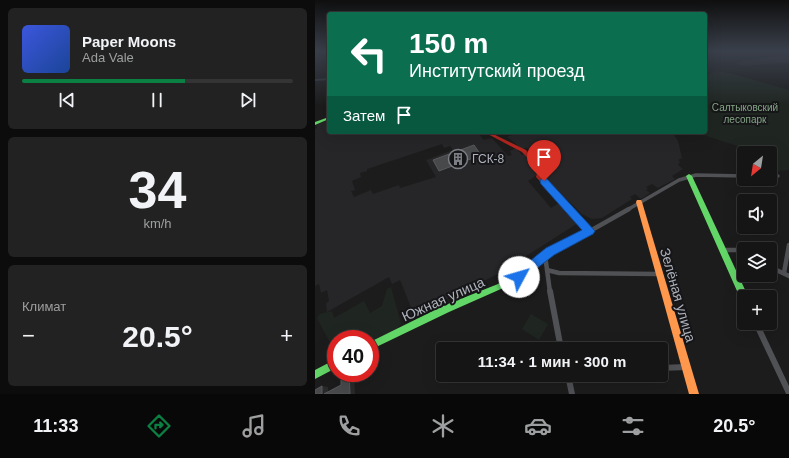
<!DOCTYPE html>
<html lang="ru">
<meta charset="utf-8">
<style>
:root{--surface:#151515;--page:#222;--text:#f1f3f6;--muted:#9d9fa0;--line:#343434;--accent:#0b8043}
body{margin:0;font-family:Arial,sans-serif;background:var(--page);color:var(--text);height:100vh;display:flex;flex-direction:column;font-size:15px;white-space:nowrap}
*{box-sizing:border-box;margin:0}
p{font-size:13px;color:var(--muted)}
.icon{flex:none;width:22px;height:22px;fill:none;stroke:currentColor;stroke-width:2;stroke-linecap:round;stroke-linejoin:round}
.map{position:relative;flex:1;overflow:hidden}
.panel{display:flex;flex-direction:column;gap:8px;padding:8px;background:#0c0c0c;width:315px}
.panel>*{flex:none}
.top-card{position:absolute;left:12px;top:12px;width:380px;height:122px;border-radius:4px;box-shadow:0 4px 16px #0002,0 0 0 1px var(--line);background:#0b6e4f;color:#fff;overflow:hidden}
.needle{width:26px;rotate:210deg}
.tools{position:absolute;left:422px;top:146px;display:grid;gap:8px}
.tools a{display:grid;place-items:center;width:40px;height:40px;border-radius:4px;background:var(--surface);box-shadow:0 4px 16px #0002,0 0 0 1px var(--line);font-size:20px}
.speed{position:absolute;left:12px;top:330px;display:flex;gap:8px;font-size:20px;font-weight:700;text-align:center}
.speed>*{display:grid;place-content:center;width:52px;height:52px;border-radius:50%;background:var(--surface);box-shadow:0 4px 16px #0002,0 0 0 1px var(--line);line-height:1}
.speed .limit{border:6px solid #d22;background:#fff;color:#111}
.pin{position:absolute;display:grid;place-items:center;width:34px;height:34px;color:#fff;margin:-41px -17px;border-radius:50% 50% 50% 0;rotate:-45deg;box-shadow:0 0 4px #0007}
.pin .icon{rotate:45deg}
.me{position:absolute;width:44px;margin:-22px;rotate:51deg;stroke-linejoin:round;filter:drop-shadow(0 0 3px #0008)}
.turn{display:flex;align-items:center;gap:14px;height:84px;padding:0 16px;font-size:18px}
.turn .icon{width:52px;height:52px;stroke-width:2.5}
.turn b{display:block;font-size:28px;line-height:34px}
.then{display:flex;align-items:center;height:38px;padding:0 16px;background:#0003;gap:8px;font-size:15px}
.big{font-size:30px;font-weight:700;line-height:1.1}
.panel .card{flex:1;display:flex;flex-direction:column;justify-content:center;gap:6px;min-width:0;padding:0 14px;border-radius:6px;background:var(--page)}
.panel .dial{align-items:center;gap:0}
.dial b{font-size:52px;line-height:1}
.song{display:flex;align-items:center;gap:12px}
.cover{width:48px;height:48px;border-radius:6px;background:linear-gradient(135deg,hsl(230 70% 55%),hsl(220 70% 35%))}
.played{height:4px;border-radius:2px;background:linear-gradient(90deg,var(--accent) 60%,var(--line) 60%)}
.keys{display:flex;justify-content:space-around;direction:ltr}
.heat{display:flex;justify-content:space-between;align-items:center;font-size:22px;direction:ltr}
.trip{position:absolute;left:121px;top:342px;width:232px;height:40px;border-radius:4px;background:var(--surface);box-shadow:0 4px 16px #0002,0 0 0 1px var(--line);font-weight:700;line-height:40px;text-align:center}
.menu{display:flex;height:64px;justify-content:space-around;align-items:center;background:#080808;color:var(--muted)}
.menu .icon{width:28px;height:28px}
.menu .current{color:var(--accent)}
.menu b{font-size:18px;color:var(--text)}
main{display:flex;flex:1;min-height:0}
.map>svg:first-child{display:block}
.built{fill:#262629;fill-rule:evenodd}
.green{fill:#1f2621}
.lines{fill:none;stroke-linecap:round;stroke-linejoin:round}
.river{fill:#2e373e;fill-rule:evenodd}
.street-far2{stroke:#505155;stroke-width:3.5}
.street-far1{stroke:#505155;stroke-width:4.5}
.street{stroke:#505155;stroke-width:6}
.fast{fill:#63d668;fill-rule:evenodd}
.slow{fill:#ff974d;fill-rule:evenodd}
.jam{fill:#b3261e;fill-rule:evenodd}
.shaded-wall{fill:#2a2a2a}
.building{fill:#48494b;stroke:#58595d}
.route{fill:#1a73e8;stroke:#114b97}
.labels{text-anchor:middle;dominant-baseline:central;stroke-width:4;stroke-linejoin:round;paint-order:stroke}
.far-park-label{font-size:10px;fill:#85a687;stroke:#161618}
.poi-label{font-size:12px;fill:#aeb2bc;stroke:#161618;text-anchor:start}
.near-street-label{font-size:14px;fill:#aeb2bc;stroke:#161618}
</style>
<main>
<section class="panel">
<div class="card">
<div class="song"><i class="cover"></i><div><b>Paper Moons</b><p>Ada Vale</p></div></div>
<div class="played"></div>
<div class="keys"><svg class="icon" aria-label="previous" viewBox="0 0 24 24"><path d="M18 5L8 12l10 7zM5 5v14"/></svg><svg class="icon" aria-label="pause" viewBox="0 0 24 24"><path d="M8 5v14M16 5v14"/></svg><svg class="icon" aria-label="next" viewBox="0 0 24 24"><path d="M6 5l10 7-10 7zM19 5v14"/></svg></div>
</div>
<div class="card dial"><b>34</b><p>km/h</p></div>
<div class="card"><p>Климат</p>
<div class="heat"><a>−</a><b class="big">20.5°</b><a>+</a></div>
</div>
</section>
<div class="map">
<svg width="474" height="394" viewBox="0 0 474 394">
<rect width="100%" height="100%" fill="#1c1c1c"/>
<g class="built">
<path d="M474,54V63L451,64L429,66L421,64L426,61L466,56Z"/>
<path d="M14,120V132H162L169,140L177,138L193,156L197,155L195,151L201,148L207,155L211,154L219,163L217,164L223,171L222,175L213,181L236,208L244,203L263,223L183,274L99,315L85,280L77,284L74,277L12,312L11,303L14,301L12,290L6,293L4,284L0,286V129L2,128L1,125ZM127,144L129,148L135,146L138,150L111,160L121,177L85,188L84,185L58,194L56,190L39,197L36,191L40,190L37,181L46,177L45,173L52,171V169Z"/>
<path d="M205,132H357L363,141L367,158L363,160L365,162L363,165L368,169L357,176L360,179L343,188L337,184L331,187L333,189L331,190L335,193L326,199L320,194L315,197L317,199L287,218L277,219L267,214L227,175L229,169L213,149L211,148L207,149L192,137Z"/>
</g>
<g class="green">
<path d="M400,71L415,73L474,90V170L455,172V153H439L438,151L379,132H390V98L392,89L390,77Z"/>
<path d="M76,287L86,324L81,330L55,343V339H21V350L18,348L2,318L5,314L17,311L19,318L49,301L55,313L67,306L72,289Z"/>
<path d="M216,314L233,324L224,340L207,329Z"/>
</g>
<g class="lines">
<path class="river" d="M14,78V80L0,81V79Z"/>
<g class="street-far2">
<path d="M455,176H463"/>
<path d="M312,210L364,180L381,175L429,176"/>
</g>
<g class="street-far1">
<path d="M275,231L314,209"/>
<path d="M408,250H422L429,253"/>
<path d="M230,255L235,292"/>
<path d="M455,267L474,276"/>
<path d="M232,270L244,273L344,274"/>
<path d="M469,273L474,245"/>
</g>
<g class="street">
<path d="M235,291L246,349"/>
<path d="M441,323L474,393"/>
<path d="M346,368L371,367"/>
<path d="M253,375L257,394"/>
<path d="M253,377L263,375"/>
</g>
<g class="fast">
<path d="M14,117V119L0,125V122Z"/>
<path d="M374,174L377,176L432,294L433,297H429V301L426,300L371,176Z"/>
<path d="M273,229L275,230L276,232L275,234L237,254L197,284L134,312L55,350V342L128,306L193,280L233,250Z"/>
<path d="M21,359V368L0,379V370Z"/>
</g>
<path class="slow" d="M322,200H326L327,202L384,394H374L321,202Z"/>
<path class="jam" d="M169,132H174L211,150L228,168V169L227,177L277,229L278,231L277,233L273,235L271,234L270,232L271,230L222,178L221,177L223,169L207,152Z"/>
</g>
<g class="shaded-wall">
<path d="M166,155V156L125,172L124,171Z"/>
<path d="M34,373L39,374L40,394H35Z"/>
<path d="M7,386L13,387V394H7Z"/>
</g>
<g class="building">
<path d="M159,145L166,155L124,171L118,160Z"/>
<path d="M34,373L35,394H9L26,385V377Z"/>
<path d="M7,386V394H0V390Z"/>
</g>
<linearGradient id="sky" x2="0" y2="1"><stop stop-color="#0f0f0f"/><stop offset="0.48" stop-color="#3a404b"/><stop offset="1" stop-color="#3a404b" stop-opacity="0"/></linearGradient>
<rect width="474" height="106" fill="url(#sky)"/>
<path class="route" d="M229,178L232,179L280,231L278,234L239,255L204,282L200,281L198,277L200,273L231,248L267,230L226,184L225,181L226,179Z"/>
<defs>
<g id="building-ring" transform="scale(1)"><circle r="9.5" fill="#161618" stroke="#7b7e84" stroke-width="1.5"/><path d="M-4-6H4V6H1V3H-1V6H-4ZM-2.5-4.3h1.7v1.8h-1.7ZM.8-4.3h1.7v1.8H.8ZM-2.5-1h1.7V.8h-1.7ZM.8-1h1.7V.8H.8Z" fill="#7b7e84"/></g>
</defs>
<g fill-rule="evenodd">
<use href="#building-ring" x="143" y="159"/>
</g>
<g class="labels">
<g class="far-park-label">
<text x="430" y="107">Салтыковский<tspan x="430" dy="12">лесопарк</tspan></text>
</g>
<g class="poi-label">
<text x="157" y="159">ГСК-8</text>
</g>
<g class="near-street-label">
<text transform="translate(363 295) rotate(74)">Зелёная улица</text>
<text transform="translate(128 299) rotate(-24)">Южная улица</text>
</g>
</g>
</svg>
<div class="tools">
<a><svg class="needle" viewBox="-14 -14 28 28"><path d="M0-13l5 13h-10z" fill="#e53935"/><path d="M0 13l5-13h-10z" fill="#9d9fa0"/></svg></a>
<a><svg class="icon" aria-label="sound" viewBox="0 0 24 24"><path d="M4 9h4l5-4v14l-5-4H4zM17 9q2 3 0 6"/></svg></a>
<a><svg class="icon" aria-label="layers" viewBox="0 0 24 24"><path d="M12 4l9 5-9 5-9-5zM3 14l9 5 9-5"/></svg></a>
<a>+</a>
</div>
<div class="speed"><div class="limit">40</div></div>
<div class="pin" style="left:229px;top:181px;background:#d93025"><svg class="icon" aria-label="arrive" viewBox="0 0 24 24"><path d="M6 21V4h12l-3 4 3 4H6"/></svg></div>
<svg class="me" style="left:204px;top:277px" viewBox="-20 -20 40 40"><circle r="19" fill="#fff"/><path d="M0-13L10 11 0 6-10 11z" fill="#1a73e8"/></svg>
<div class="trip">11:34 · 1 мин · 300 m</div>
<div class="top-card">
<div class="turn"><svg class="icon" aria-label="left" viewBox="0 0 24 24"><path d="M17 20v-9H6M10 6l-5 5 5 5"/></svg><div><b>150 m</b>Институтский проезд</div></div>
<div class="then">Затем<svg class="icon" aria-label="arrive" viewBox="0 0 24 24"><path d="M6 21V4h12l-3 4 3 4H6"/></svg></div>
</div>
</div>
</main>
<nav class="menu">
<b>11:33</b>
<svg class="icon current" aria-label="directions" viewBox="0 0 24 24"><path d="M12 3l9 9-9 9-9-9zM9 14v-3h6M13 9l2 2-2 2"/></svg>
<svg class="icon" aria-label="music" viewBox="0 0 24 24"><path d="M9 18V5l10-2v13"/><circle cx="6" cy="18" r="3"/><circle cx="16" cy="16" r="3"/></svg>
<svg class="icon" aria-label="phone" viewBox="0 0 24 24"><path d="M5 4h4l2 5-3 2q2 4 5 5l2-3 5 2v4C11 20 4 13 5 4z"/></svg>
<svg class="icon" aria-label="climate" viewBox="0 0 24 24"><path d="M12 3v18M4 7l16 10M4 17L20 7"/></svg>
<svg class="icon" aria-label="car" viewBox="0 0 24 24"><path d="M5 17H2v-5l4-1 3-4h7l3 4 3 1v5h-3M9 17h6M6 11h13"/><circle cx="7" cy="17" r="2"/><circle cx="17" cy="17" r="2"/></svg>
<svg class="icon" aria-label="filters" viewBox="0 0 24 24"><path d="M4 7h16M4 17h16"/><circle cx="9" cy="7" r="2"/><circle cx="15" cy="17" r="2"/></svg>
<b>20.5°</b>
</nav>
